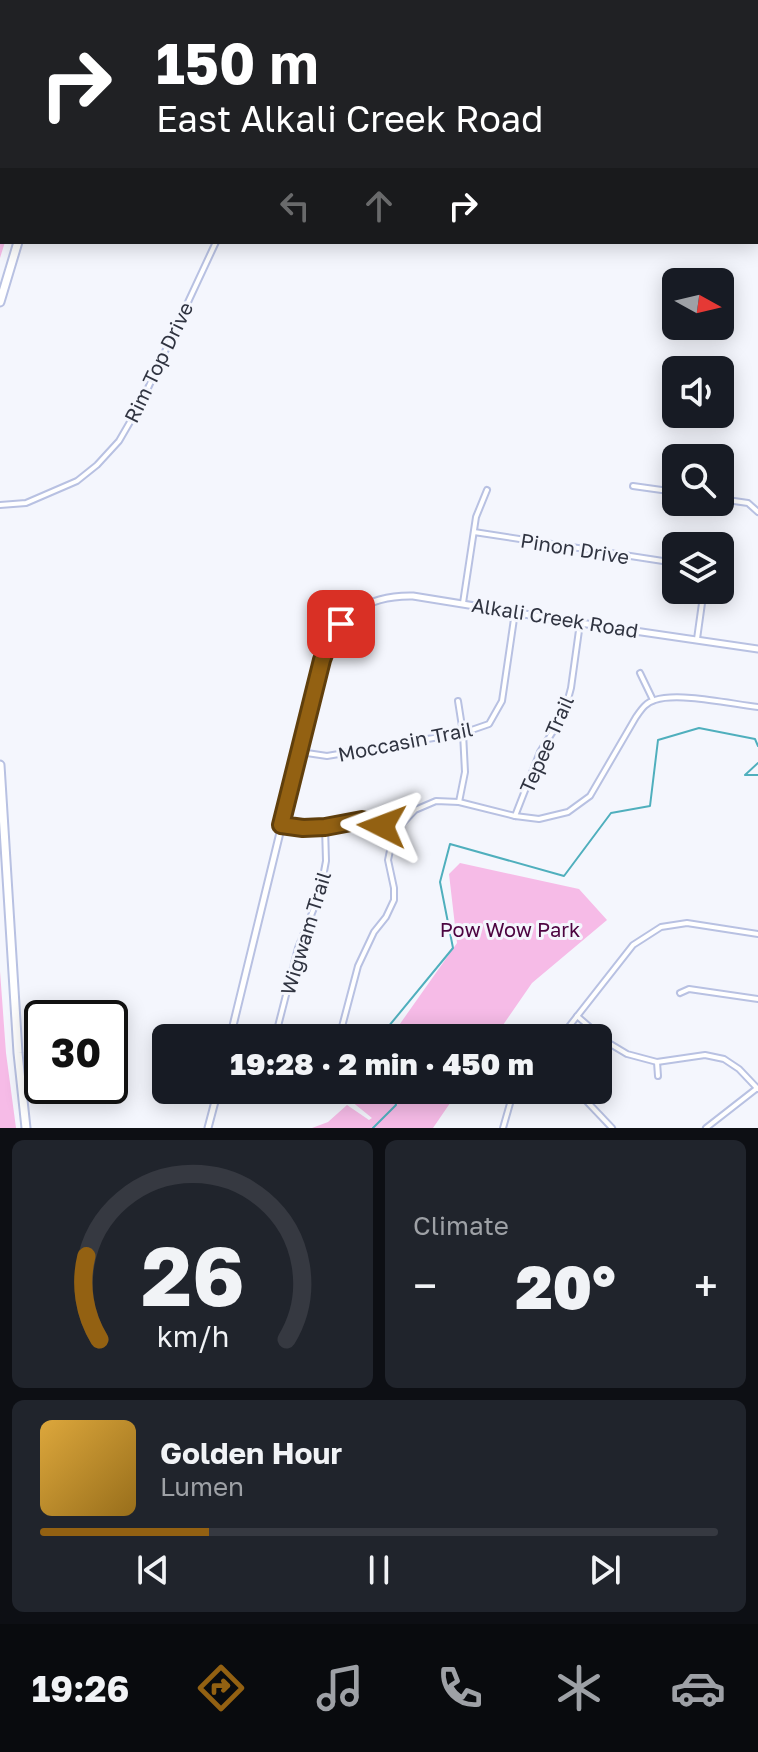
<!DOCTYPE html>
<meta charset="utf-8">
<style>
:root{--surface:#171b24;--page:#20242c;--text:#f1f3f6;--muted:#9ea1a6;--line:#363941;--accent:#936112}
body{margin:0;font-family:"Golos Text",sans-serif;background:var(--page);color:var(--text);height:100vh;display:flex;flex-direction:column;font-size:30px;white-space:nowrap}
*{box-sizing:border-box;margin:0}
p{font-size:26px;color:var(--muted)}
.icon{flex:none;width:44px;height:44px;fill:none;stroke:currentColor;stroke-width:2;stroke-linecap:round;stroke-linejoin:round}
.map{position:relative;height:1128px;overflow:hidden}
.drawer{display:flex;flex-direction:column;gap:12px;padding:12px;background:#0d0f14;flex:1}
.drawer>*{flex:none}
.guide{position:absolute;left:0px;top:0px;width:758px;height:244px;box-shadow:0 4px 20px #0003;background:#202124;color:#fff;overflow:hidden}
.needle{width:52px;rotate:98deg}
.controls{position:absolute;left:662px;top:268px;display:grid;gap:16px}
.controls a{display:grid;place-items:center;width:72px;height:72px;border-radius:12px;background:var(--surface);box-shadow:0 4px 20px #0003;font-size:40px}
.speed{position:absolute;left:24px;top:1000px;display:flex;gap:16px;font-size:40px;font-weight:700;text-align:center}
.speed>*{display:grid;place-content:center;width:104px;height:104px;border-radius:50%;background:var(--surface);box-shadow:0 4px 20px #0003;line-height:1}
.speed .limit{border:4px solid #111;border-radius:12px;background:#fff;color:#111}
.pin{position:absolute;display:grid;place-items:center;width:68px;height:68px;color:#fff;margin:-34px;border-radius:16px;box-shadow:0 4px 12px #0006}
.me{position:absolute;width:88px;margin:-44px;rotate:273deg;stroke-linejoin:round;filter:drop-shadow(0 0 6px #0008)}
.turn{display:flex;align-items:center;gap:28px;height:168px;padding:0 24px;font-size:36px}
.turn .icon{width:104px;height:104px;stroke-width:2.5}
.turn b{display:block;font-size:56px;line-height:68px}
.lanes{display:flex;align-items:center;height:76px;padding:0 24px;background:#0003;justify-content:center;gap:40px;direction:ltr}
.lanes .off{opacity:.35}
.big{font-size:60px;font-weight:800;line-height:1.1}
.drawer .card{flex:1;display:flex;flex-direction:column;justify-content:center;gap:12px;min-width:0;padding:0 28px;border-radius:12px;background:var(--page)}
.drawer .dial{align-items:center;gap:0}
.dial svg{height:208px;overflow:visible;fill:none;stroke:var(--line);stroke-width:7;stroke-linecap:round;text-anchor:middle}
.dial text{fill:var(--text);stroke:none}
.song{display:flex;align-items:center;gap:24px}
.cover{width:96px;height:96px;border-radius:12px;background:linear-gradient(135deg,hsl(40 70% 55%),hsl(40 70% 35%))}
.played{height:8px;border-radius:4px;background:linear-gradient(90deg,var(--accent) 25%,var(--line) 25%)}
.keys{display:flex;justify-content:space-around;direction:ltr}
.heat{display:flex;justify-content:space-between;align-items:center;font-size:44px;direction:ltr}
.drawer .tiles{flex:1;display:grid;gap:12px;grid-template-columns:1fr 1fr}
.card:last-child{grid-column:span 2}
.trip{position:absolute;left:152px;top:1024px;width:460px;height:80px;border-radius:12px;background:var(--surface);box-shadow:0 4px 20px #0003;font-weight:800;line-height:80px;text-align:center}
.dock{display:flex;height:128px;justify-content:space-around;align-items:center;background:#090b0e;color:var(--muted)}
.dock .icon{width:56px;height:56px}
.dock .on{color:var(--accent)}
.dock b{font-size:36px;color:var(--text)}
.map>svg:first-child{display:block}
.green{fill:#f6bbe7}
.lines{fill:none;stroke-linecap:round;stroke-linejoin:round}
.stream{stroke:#4fafbd;stroke-width:2}
.taxiway{stroke:#a2a5ae;stroke-width:12}
.runway{stroke:#a2a5ae;stroke-width:32}
.minor-casing{stroke:#b8c1e2;stroke-width:8}
.tertiary-casing{stroke:#b8c1e2;stroke-width:9}
.trunk-casing{stroke:#b8c1e2;stroke-width:11}
.minor{stroke:#fff;stroke-width:4}
.tertiary{stroke:#fff;stroke-width:5}
.trunk{stroke:#fff;stroke-width:7}
.route-casing{stroke:#603f0c;stroke-width:20}
.route{stroke:#936112;stroke-width:14}
.labels{text-anchor:middle;dominant-baseline:central;stroke-width:6;stroke-linejoin:round;paint-order:stroke}
.street-label{font-size:20px;fill:#303441;stroke:#f4f6fd}
.park-label{font-size:20px;fill:#4c0440;stroke:#f4f6fd}
</style>
<div class="map">
<svg width="758" height="1128" viewBox="0 0 758 1128">
<rect width="100%" height="100%" fill="#f4f6fd"/>
<g class="green">
<path d="M2,96V242H5L0,258V102Z"/>
<path d="M460,863L579,889L607,920L532,983L494,1038H390L457,943L449,874Z"/>
<path d="M0,971L6,1053L16,1128H0Z"/>
<path d="M353,1090H459L433,1128H312L328,1122L347,1105L369,1120L372,1118L351,1101Z"/>
</g>
<g class="lines">
<g class="stream">
<path d="M758,763L745,775H758"/>
<path d="M379,1038L453,948L440,882L450,844L564,876L611,813L650,806L658,740L699,728L755,739L758,746"/>
<path d="M373,1128L396,1105L392,1090"/>
</g>
<path class="taxiway" d="M173,0L174,2"/>
<path class="runway" d="M259,2L260,0"/>
<g class="minor-casing">
<g id="minor">
<path d="M4,2V0"/>
<path d="M428,2L429,0"/>
<path d="M0,15L2,9"/>
<path d="M756,110L758,111"/>
<path d="M633,486L676,492"/>
<path d="M720,499L748,503L758,512"/>
<path d="M0,505L26,503L77,481L97,465L119,441L141,403L216,242"/>
<path d="M474,532L676,563"/>
<path d="M463,603L476,517L487,490"/>
<path d="M697,639L703,596L702,590"/>
<path d="M640,673L653,700"/>
<path d="M458,701L463,733L465,772L459,802"/>
<path d="M300,752L327,756L463,733L489,724L502,701L515,612"/>
<path d="M515,816L540,752L564,714L571,688L580,623"/>
<path d="M281,825L303,828L325,827L362,820L394,832"/>
<path d="M680,993L689,989L758,999"/>
<path d="M577,1016L607,1042L627,1054L657,1062L705,1055L724,1059L739,1069L758,1089"/>
<path d="M275,1038L298,948L320,893L326,861L325,827"/>
<path d="M339,1038L358,966L374,932L386,917L394,900V888L388,860L394,832L415,810L436,801L459,802L515,816L539,819L568,812L590,796L636,717C641,710 646,702 655,700C679,692 731,704 758,707"/>
<path d="M560,1038L633,945L661,927L687,923L758,934"/>
<path d="M657,1062L658,1076"/>
<path d="M267,1090C285,1098 301,1103 318,1090"/>
<path d="M576,1090L612,1128"/>
<path d="M503,1128L511,1100L519,1090"/>
<path d="M706,1128L756,1089"/>
</g>
</g>
<g class="tertiary-casing">
<g id="tertiary">
<path d="M230,1038L322,660C337,616 366,595 413,596L580,623L758,649"/>
<path d="M208,1128L218,1090"/>
</g>
</g>
<g class="trunk-casing">
<g id="trunk">
<path d="M96,2L97,0"/>
<path d="M0,302L18,242"/>
<path d="M0,765L18,1053L26,1128"/>
</g>
</g>
<use href="#minor" class="minor"/>
<use href="#tertiary" class="tertiary"/>
<use href="#trunk" class="trunk"/>
</g>
<g class="lines">
<g class="route-casing">
<path id="route" d="M341,624L328,644L322,660L281,825L303,828L325,827L362,820L382,826"/>
</g>
<use href="#route" class="route"/>
</g>
<g class="labels">
<g class="street-label">
<text transform="translate(158 362) rotate(-64)">Rim Top Drive</text>
<text transform="translate(575 548) rotate(9)">Pinon Drive</text>
<text transform="translate(555 617) rotate(9)">Alkali Creek Road</text>
<text transform="translate(405 741) rotate(-11)">Moccasin Trail</text>
<text transform="translate(546 744) rotate(-66)">Tepee Trail</text>
<text transform="translate(305 933) rotate(-73)">Wigwam Trail</text>
</g>
<g class="park-label">
<text x="510" y="929">Pow Wow Park</text>
</g>
</g>
</svg>
<div class="controls">
<a><svg class="needle" viewBox="-14 -14 28 28"><path d="M0-13l5 13h-10z" fill="#e53935"/><path d="M0 13l5-13h-10z" fill="#9ea1a6"/></svg></a>
<a><svg class="icon" aria-label="sound" viewBox="0 0 24 24"><path d="M4 9h4l5-4v14l-5-4H4zM17 9q2 3 0 6"/></svg></a>
<a><svg class="icon" aria-label="search" viewBox="0 0 24 24"><circle cx="10" cy="10" r="6"/><path d="M15 15l6 6"/></svg></a>
<a><svg class="icon" aria-label="layers" viewBox="0 0 24 24"><path d="M12 4l9 5-9 5-9-5zM3 14l9 5 9-5"/></svg></a>
</div>
<div class="speed"><div class="limit">30</div></div>
<div class="pin" style="left:341px;top:624px;background:#d93025"><svg class="icon" aria-label="arrive" viewBox="0 0 24 24"><path d="M6 21V4h12l-3 4 3 4H6"/></svg></div>
<svg class="me" style="left:382px;top:826px" viewBox="-20 -20 40 40"><path d="M0-17L14 15 0 8-14 15z" fill="#936112" stroke="#fff" stroke-width="4"/></svg>
<div class="trip">19:28 · 2 min · 450 m</div>
<div class="guide">
<div class="turn"><svg class="icon" aria-label="right" viewBox="0 0 24 24"><path d="M7 20v-9h11M14 6l5 5-5 5"/></svg><div><b>150 m</b>East Alkali Creek Road</div></div>
<div class="lanes"><svg class="icon off" aria-label="left" viewBox="0 0 24 24"><path d="M17 20v-9H6M10 6l-5 5 5 5"/></svg><svg class="icon off" aria-label="ahead" viewBox="0 0 24 24"><path d="M12 20V5M6 11l6-6 6 6"/></svg><svg class="icon" aria-label="right" viewBox="0 0 24 24"><path d="M7 20v-9h11M14 6l5 5-5 5"/></svg></div>
</div>
</div>
<section class="drawer">
<div class="tiles">
<div class="card dial"><svg viewBox="0 0 100 80">
<path d="M14 69A42 42 0 1 1 86 69"/>
<path d="M14 69A42 42 0 0 1 9 37" stroke="#936112"/>
<text x="50" y="56" font-size="32" font-weight="700">26</text>
<text x="50" y="72" font-size="11">km/h</text>
</svg></div>
<div class="card"><p>Climate</p>
<div class="heat"><a>−</a><b class="big">20°</b><a>+</a></div>
</div>
<div class="card">
<div class="song"><i class="cover"></i><div><b>Golden Hour</b><p>Lumen</p></div></div>
<div class="played"></div>
<div class="keys"><svg class="icon" aria-label="previous" viewBox="0 0 24 24"><path d="M18 5L8 12l10 7zM5 5v14"/></svg><svg class="icon" aria-label="pause" viewBox="0 0 24 24"><path d="M8 5v14M16 5v14"/></svg><svg class="icon" aria-label="next" viewBox="0 0 24 24"><path d="M6 5l10 7-10 7zM19 5v14"/></svg></div>
</div>
</div>
</section>
<nav class="dock">
<b>19:26</b>
<svg class="icon on" aria-label="directions" viewBox="0 0 24 24"><path d="M12 3l9 9-9 9-9-9zM9 14v-3h6M13 9l2 2-2 2"/></svg>
<svg class="icon" aria-label="music" viewBox="0 0 24 24"><path d="M9 18V5l10-2v13"/><circle cx="6" cy="18" r="3"/><circle cx="16" cy="16" r="3"/></svg>
<svg class="icon" aria-label="phone" viewBox="0 0 24 24"><path d="M5 4h4l2 5-3 2q2 4 5 5l2-3 5 2v4C11 20 4 13 5 4z"/></svg>
<svg class="icon" aria-label="climate" viewBox="0 0 24 24"><path d="M12 3v18M4 7l16 10M4 17L20 7"/></svg>
<svg class="icon" aria-label="car" viewBox="0 0 24 24"><path d="M5 17H2v-5l4-1 3-4h7l3 4 3 1v5h-3M9 17h6M6 11h13"/><circle cx="7" cy="17" r="2"/><circle cx="17" cy="17" r="2"/></svg>
</nav>
